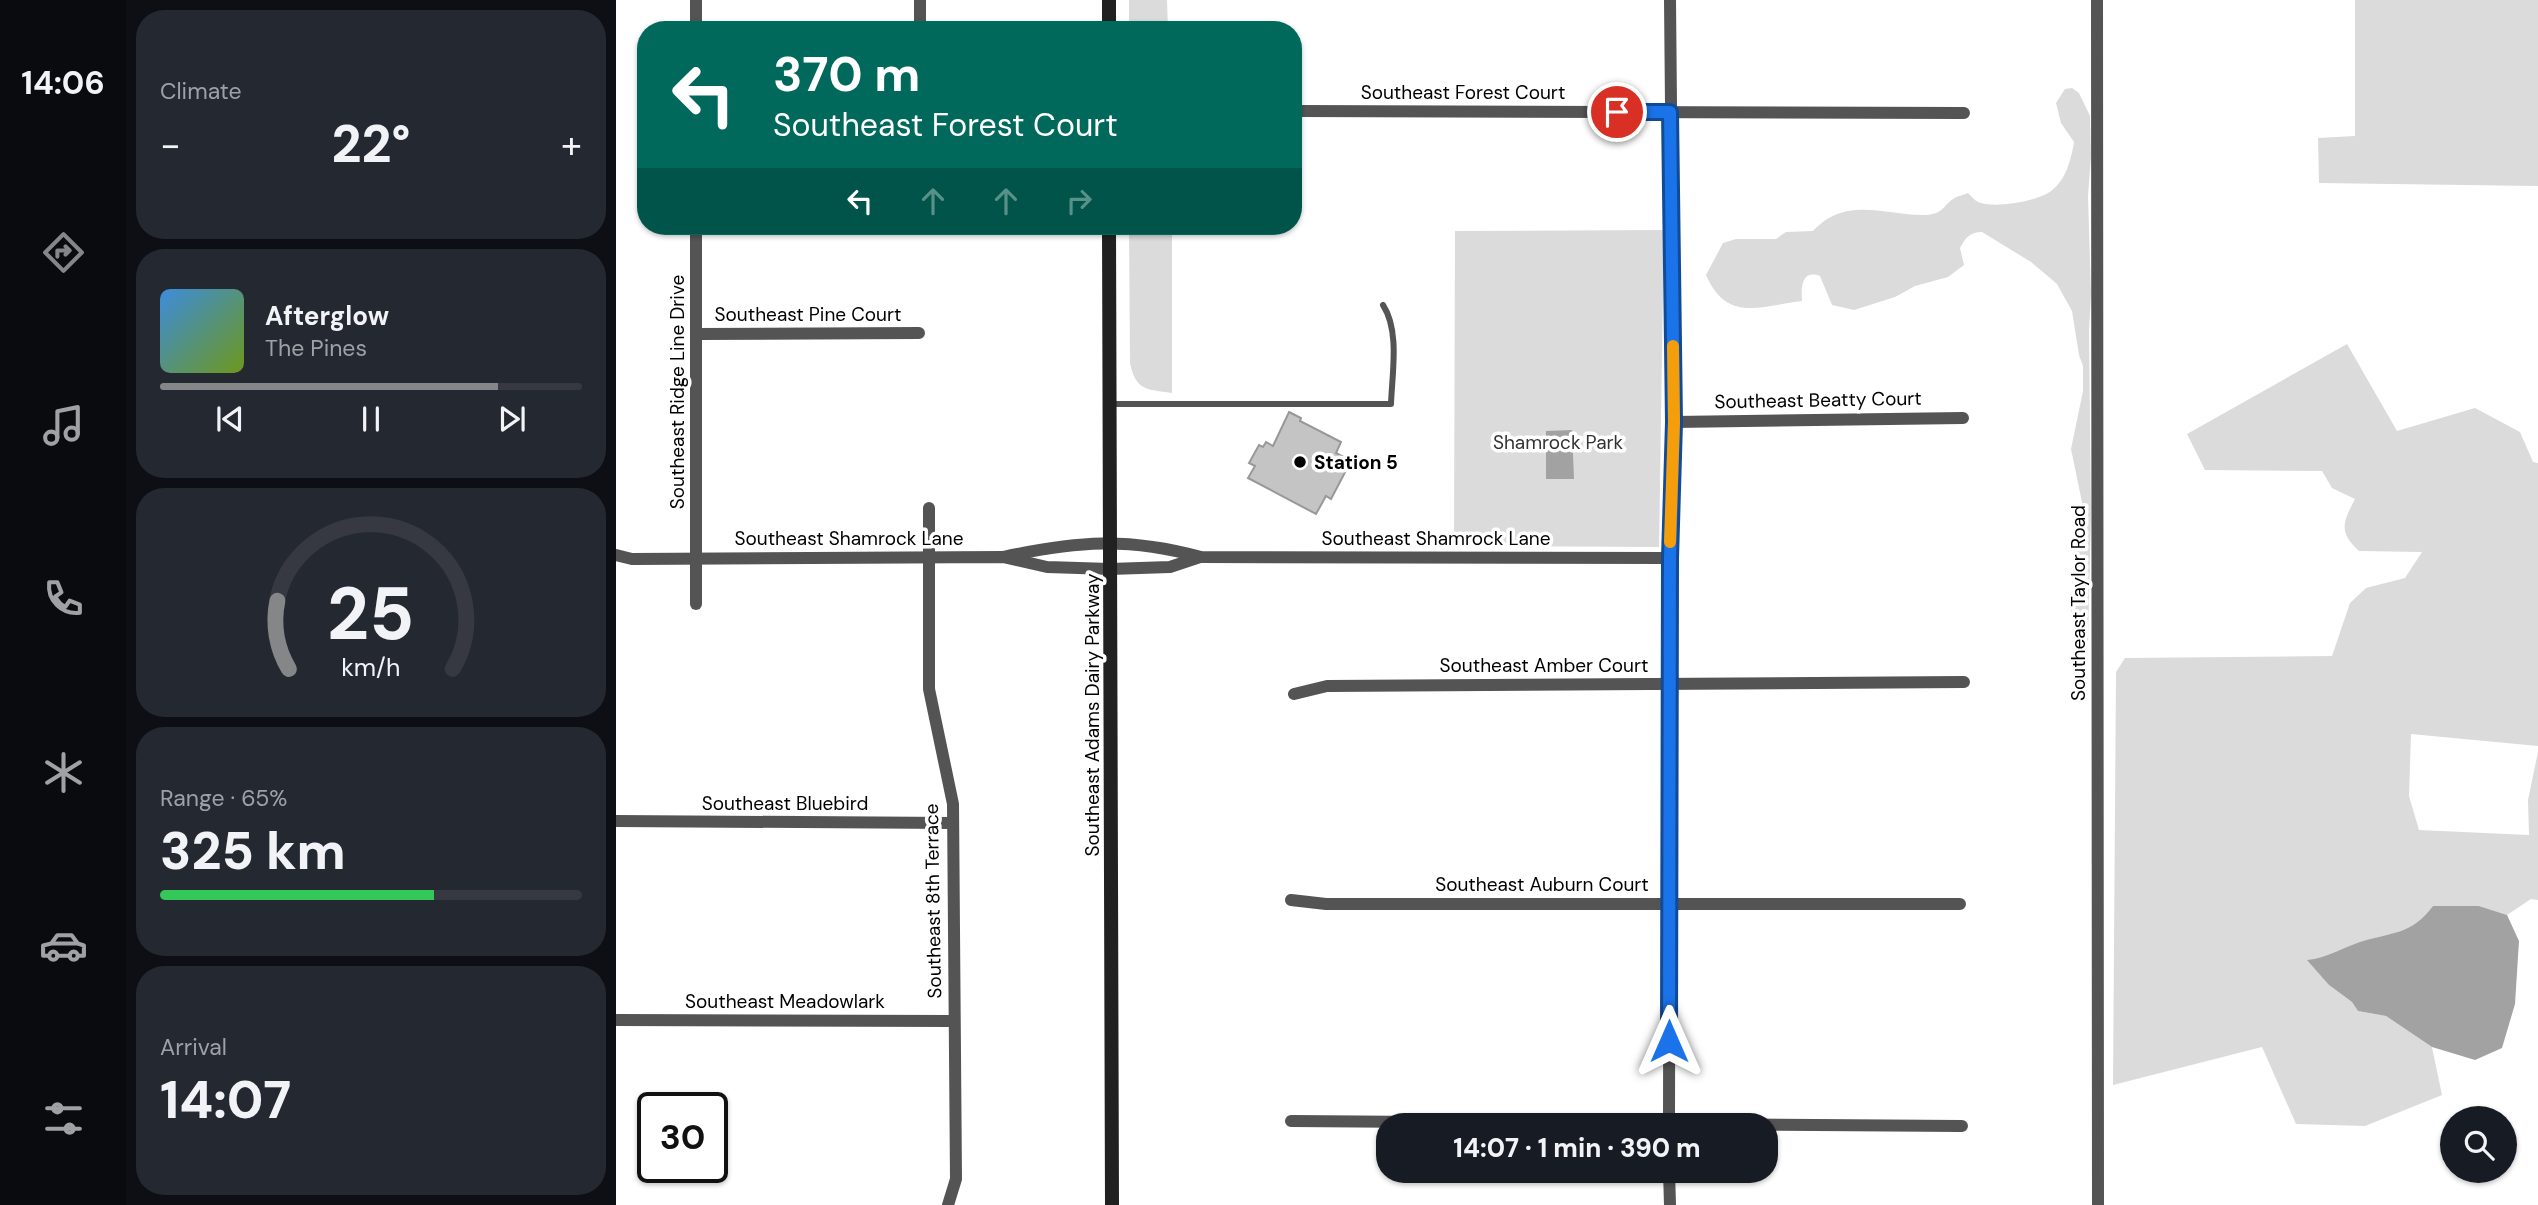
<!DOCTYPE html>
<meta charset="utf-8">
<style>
:root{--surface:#171b24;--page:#242831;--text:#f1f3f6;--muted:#9ea1a6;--line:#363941;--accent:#858687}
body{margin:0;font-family:"DM Sans",sans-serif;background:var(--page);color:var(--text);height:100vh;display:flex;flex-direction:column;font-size:26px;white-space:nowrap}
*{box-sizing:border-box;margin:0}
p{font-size:23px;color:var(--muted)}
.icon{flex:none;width:38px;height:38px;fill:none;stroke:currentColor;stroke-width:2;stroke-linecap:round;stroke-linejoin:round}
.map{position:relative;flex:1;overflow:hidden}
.details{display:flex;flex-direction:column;gap:10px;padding:10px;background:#0d0f14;width:490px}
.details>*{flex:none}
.guide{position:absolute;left:21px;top:21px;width:665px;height:214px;border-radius:28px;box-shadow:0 2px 5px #0004;background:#00695c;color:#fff;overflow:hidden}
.tools{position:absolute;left:1824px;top:1106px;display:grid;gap:14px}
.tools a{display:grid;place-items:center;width:77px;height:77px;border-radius:50%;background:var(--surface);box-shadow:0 2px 5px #0004;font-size:35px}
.speed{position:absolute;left:21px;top:1092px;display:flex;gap:14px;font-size:35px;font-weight:700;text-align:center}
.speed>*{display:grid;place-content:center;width:91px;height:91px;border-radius:50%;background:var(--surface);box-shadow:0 2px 5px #0004;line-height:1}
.speed .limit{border:4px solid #111;border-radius:10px;background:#fff;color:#111}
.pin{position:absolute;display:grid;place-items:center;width:60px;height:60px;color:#fff;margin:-30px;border:4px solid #fff;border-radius:50%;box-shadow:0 2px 7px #0007}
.me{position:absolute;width:77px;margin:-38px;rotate:0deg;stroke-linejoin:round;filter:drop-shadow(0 0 5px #0008)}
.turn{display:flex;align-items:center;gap:24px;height:147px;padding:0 21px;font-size:32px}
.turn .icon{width:91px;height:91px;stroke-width:2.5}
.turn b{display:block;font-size:49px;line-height:60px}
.lanes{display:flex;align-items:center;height:66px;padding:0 21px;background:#0003;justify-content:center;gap:35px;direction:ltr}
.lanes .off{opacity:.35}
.big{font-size:52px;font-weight:800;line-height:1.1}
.details .widget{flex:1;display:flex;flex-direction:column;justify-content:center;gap:10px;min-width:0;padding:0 24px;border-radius:28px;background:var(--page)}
.details .dial{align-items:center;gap:0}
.dial svg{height:182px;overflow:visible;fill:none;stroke:var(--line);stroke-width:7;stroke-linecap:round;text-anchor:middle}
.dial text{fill:var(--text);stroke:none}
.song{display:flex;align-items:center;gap:21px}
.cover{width:84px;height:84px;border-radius:10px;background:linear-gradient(135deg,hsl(210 70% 55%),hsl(80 70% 35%))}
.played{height:7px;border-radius:4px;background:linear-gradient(90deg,var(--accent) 80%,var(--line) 80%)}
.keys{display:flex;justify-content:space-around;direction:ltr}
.heat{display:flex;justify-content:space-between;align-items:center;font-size:38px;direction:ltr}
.charge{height:10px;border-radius:5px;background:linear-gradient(90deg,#34c759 65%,var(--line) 0)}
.trip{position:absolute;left:760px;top:1113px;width:402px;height:70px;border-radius:28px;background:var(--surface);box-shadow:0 2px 5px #0004;font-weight:800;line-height:70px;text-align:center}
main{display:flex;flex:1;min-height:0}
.tab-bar{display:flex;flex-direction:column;width:126px;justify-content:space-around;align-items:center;background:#090b0e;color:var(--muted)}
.tab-bar .icon{width:49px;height:49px}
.tab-bar .active{color:var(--accent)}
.tab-bar b{font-size:32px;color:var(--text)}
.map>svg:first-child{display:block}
.green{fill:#dbdbdb}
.water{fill:#a2a2a2}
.building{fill:#c4c4c4;stroke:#989898;stroke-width:2}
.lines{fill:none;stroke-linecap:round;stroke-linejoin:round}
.service{stroke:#545454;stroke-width:6}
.minor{stroke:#545454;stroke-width:12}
.secondary{stroke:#212121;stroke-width:14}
.route-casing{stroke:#114b97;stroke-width:18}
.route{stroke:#1a73e8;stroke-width:12}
.slow{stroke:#f59e0b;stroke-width:12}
.poi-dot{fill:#000;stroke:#fff;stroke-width:2.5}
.labels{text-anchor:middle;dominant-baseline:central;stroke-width:7;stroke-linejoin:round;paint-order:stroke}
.street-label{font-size:19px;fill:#000;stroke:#fff}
.park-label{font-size:19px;fill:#323232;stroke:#fff}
.poi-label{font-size:19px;font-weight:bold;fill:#000;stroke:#fff;text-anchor:start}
</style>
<main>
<nav class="tab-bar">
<b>14:06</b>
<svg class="icon active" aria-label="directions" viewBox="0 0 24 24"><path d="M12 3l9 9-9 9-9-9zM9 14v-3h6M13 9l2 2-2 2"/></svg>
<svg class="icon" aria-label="music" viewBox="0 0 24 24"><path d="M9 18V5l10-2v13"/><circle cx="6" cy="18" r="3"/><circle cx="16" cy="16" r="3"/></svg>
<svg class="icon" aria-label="phone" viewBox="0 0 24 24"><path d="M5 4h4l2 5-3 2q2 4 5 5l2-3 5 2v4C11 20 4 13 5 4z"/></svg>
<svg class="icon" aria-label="climate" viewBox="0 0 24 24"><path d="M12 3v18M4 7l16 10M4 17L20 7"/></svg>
<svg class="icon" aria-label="car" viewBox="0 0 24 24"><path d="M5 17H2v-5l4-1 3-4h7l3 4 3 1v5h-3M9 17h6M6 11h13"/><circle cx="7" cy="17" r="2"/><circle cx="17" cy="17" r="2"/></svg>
<svg class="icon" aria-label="filters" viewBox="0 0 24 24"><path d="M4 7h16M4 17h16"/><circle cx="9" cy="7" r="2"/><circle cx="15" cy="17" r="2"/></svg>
</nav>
<section class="details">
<div class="widget"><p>Climate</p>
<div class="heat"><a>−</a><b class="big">22°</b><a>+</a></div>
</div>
<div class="widget">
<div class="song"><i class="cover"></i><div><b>Afterglow</b><p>The Pines</p></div></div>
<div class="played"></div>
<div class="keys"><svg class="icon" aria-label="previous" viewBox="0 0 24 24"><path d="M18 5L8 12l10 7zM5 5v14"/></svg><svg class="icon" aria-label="pause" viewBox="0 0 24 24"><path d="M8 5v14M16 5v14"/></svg><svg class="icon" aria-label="next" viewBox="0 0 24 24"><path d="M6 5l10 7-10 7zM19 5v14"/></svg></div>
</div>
<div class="widget dial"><svg viewBox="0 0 100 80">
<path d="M14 69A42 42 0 1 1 86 69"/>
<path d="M14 69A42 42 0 0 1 9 39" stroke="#858687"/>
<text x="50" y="56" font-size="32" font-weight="700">25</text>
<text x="50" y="72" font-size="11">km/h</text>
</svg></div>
<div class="widget"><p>Range · 65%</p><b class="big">325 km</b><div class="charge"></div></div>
<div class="widget"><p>Arrival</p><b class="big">14:07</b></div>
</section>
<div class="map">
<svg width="1922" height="1205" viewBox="0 0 1922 1205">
<rect width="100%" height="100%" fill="#fff"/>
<g class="green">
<path d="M513,0H551L552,30H513Z"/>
<path d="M1739,0H1922V186L1703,183L1702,138L1739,136Z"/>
<path d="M1456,88L1463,93L1474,116L1475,156L1472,196L1475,294L1473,331L1475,514L1472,642L1463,637L1455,611L1458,556L1467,507L1455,449L1467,391V366L1463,355L1456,311L1441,284L1415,262L1366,232C1354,232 1350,237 1344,248L1348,265L1332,277L1299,286L1279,297L1238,310L1216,305L1204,276C1185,269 1185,288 1186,301C1144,306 1111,323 1090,275L1107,243L1120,239H1160L1170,232L1197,231C1231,195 1269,216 1310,215C1327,214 1327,206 1337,199C1341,196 1348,195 1352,193C1356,197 1360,202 1365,203C1381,208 1422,201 1435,191C1450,180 1455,160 1458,142L1445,123L1440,103L1449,89Z"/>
<path d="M513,226H556V393C530,389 520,391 514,363Z"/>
<path d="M1048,230L1043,547L838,546L839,231Z"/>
<path d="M1731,344L1781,431L1859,408L1904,432L1917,462L1922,463V746L1795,734L1793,796L1803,830L1913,835L1912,800L1922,752V900L1915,899L1891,915L1863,906H1817C1796,934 1777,932 1746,942C1732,946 1718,953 1705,959L1713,985L1736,1002L1742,1011L1770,1016L1816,1047L1826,1095L1749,1126L1680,1124L1646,1047L1497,1085L1500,672L1509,658L1716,656L1734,603L1750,588L1789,578L1806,552L1743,551C1722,532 1727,522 1739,499L1716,488L1706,471L1589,470L1571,434Z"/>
</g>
<g class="water">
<path d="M956,430L958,479H930V431Z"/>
<path d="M1817,906H1863L1891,915L1903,941L1899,1004L1886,1048L1859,1060L1816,1047L1770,1016L1742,1011L1736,1002L1713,985L1691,960C1711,958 1726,948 1744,942C1776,932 1795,935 1817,906Z"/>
</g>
<path class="building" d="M673,412L685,418L684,421L725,442L720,453L735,461L715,499L710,496L700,514L632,478L639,466L633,463L643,445L647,447L650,442L657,446Z"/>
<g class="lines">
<path class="service" d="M494,404H775C776,374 784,331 767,305"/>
<g class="minor">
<path d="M304,0V30"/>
<path d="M1481,0L1482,1205"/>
<path d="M80,30V0"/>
<path d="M682,111L1348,113"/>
<path d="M80,226V604"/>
<path d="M80,334L303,333"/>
<path d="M1058,422L1347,418"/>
<path d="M313,508V689L337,804L340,1179L332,1205"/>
<path d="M0,555L16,559L387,557L431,567L494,569L554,567L584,557"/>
<path d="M387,557C461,541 511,537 585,557L1054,558"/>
<path d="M678,694L711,686L1348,682"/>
<path d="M0,821L337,823"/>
<path d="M675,900L710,904H1344"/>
<path d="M0,1020L338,1021"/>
<path d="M675,1121L1346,1126"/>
<path d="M1053,1125L1054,558L1058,422L1054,0"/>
<path d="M1053,1171L1054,1205"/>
</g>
<g class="secondary">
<path d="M493,0V30"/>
<path d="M493,226L496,1205"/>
</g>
</g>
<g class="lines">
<g class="route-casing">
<path id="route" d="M1001,112H1054L1058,422L1054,558L1053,1041"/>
</g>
<use href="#route" class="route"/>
<path class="slow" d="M1054,542L1058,422L1057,346"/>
</g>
<circle class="poi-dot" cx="684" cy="462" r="7"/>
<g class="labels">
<g class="street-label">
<text x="847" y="92">Southeast Forest Court</text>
<text x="192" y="314">Southeast Pine Court</text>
<text transform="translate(61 392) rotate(-90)">Southeast Ridge Line Drive</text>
<text transform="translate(1202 400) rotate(-1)">Southeast Beatty Court</text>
<text x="233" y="538">Southeast Shamrock Lane</text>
<text x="820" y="538">Southeast Shamrock Lane</text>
<text transform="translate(1462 603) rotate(-90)">Southeast Taylor Road</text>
<text x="928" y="665">Southeast Amber Court</text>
<text transform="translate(476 715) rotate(-90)">Southeast Adams Dairy Parkway</text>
<text x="169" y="803">Southeast Bluebird</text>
<text x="926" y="884">Southeast Auburn Court</text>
<text transform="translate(317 901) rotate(-91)">Southeast 8th Terrace</text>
<text x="169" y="1001">Southeast Meadowlark</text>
</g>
<g class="park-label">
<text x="942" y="442">Shamrock Park</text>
</g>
<g class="poi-label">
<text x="698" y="462">Station 5</text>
</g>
</g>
</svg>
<div class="tools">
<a><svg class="icon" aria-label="search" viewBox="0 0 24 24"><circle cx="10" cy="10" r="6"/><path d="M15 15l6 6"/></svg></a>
</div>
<div class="speed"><div class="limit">30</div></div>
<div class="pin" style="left:1001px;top:112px;background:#d93025"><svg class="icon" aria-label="arrive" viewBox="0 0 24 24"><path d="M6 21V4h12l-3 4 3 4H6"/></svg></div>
<svg class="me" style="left:1053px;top:1041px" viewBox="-20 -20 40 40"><path d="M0-17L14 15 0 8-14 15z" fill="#1a73e8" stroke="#fff" stroke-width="4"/></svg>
<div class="trip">14:07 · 1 min · 390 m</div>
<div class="guide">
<div class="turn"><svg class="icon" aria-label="left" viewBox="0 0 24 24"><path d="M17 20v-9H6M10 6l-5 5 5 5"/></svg><div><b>370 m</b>Southeast Forest Court</div></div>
<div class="lanes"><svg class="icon" aria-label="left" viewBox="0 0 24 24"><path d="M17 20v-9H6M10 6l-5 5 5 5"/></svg><svg class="icon off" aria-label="ahead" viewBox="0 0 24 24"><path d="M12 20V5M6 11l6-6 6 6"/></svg><svg class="icon off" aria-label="ahead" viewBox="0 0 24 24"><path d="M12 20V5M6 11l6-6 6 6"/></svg><svg class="icon off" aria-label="right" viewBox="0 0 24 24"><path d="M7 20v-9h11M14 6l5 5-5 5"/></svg></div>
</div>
</div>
</main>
